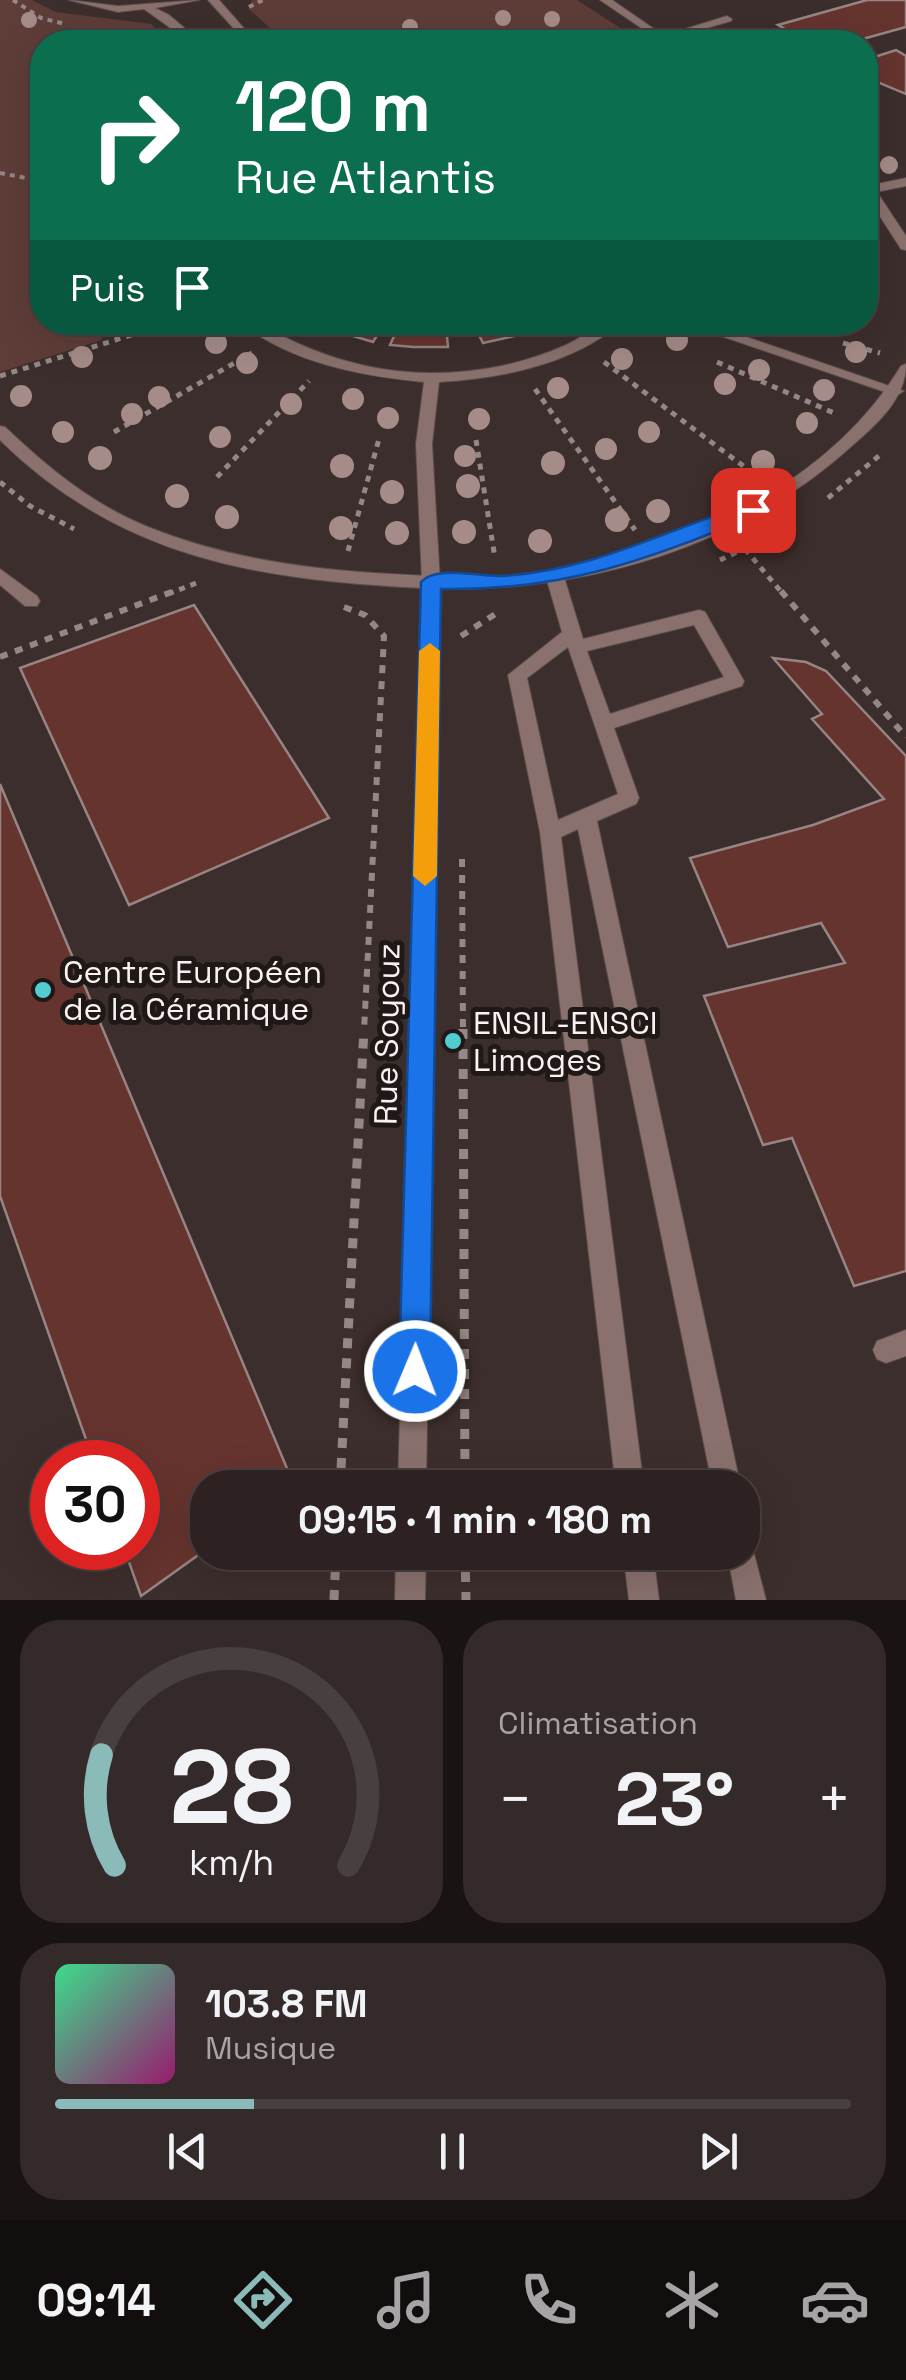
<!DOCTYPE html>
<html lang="fr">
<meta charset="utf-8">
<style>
:root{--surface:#2d2221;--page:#352a2a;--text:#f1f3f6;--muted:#a7a4a5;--line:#483f3f;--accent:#8bbbb9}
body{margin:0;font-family:"Space Grotesk",sans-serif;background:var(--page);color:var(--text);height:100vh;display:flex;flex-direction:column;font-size:38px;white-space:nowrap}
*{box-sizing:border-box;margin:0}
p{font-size:32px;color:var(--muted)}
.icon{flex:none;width:55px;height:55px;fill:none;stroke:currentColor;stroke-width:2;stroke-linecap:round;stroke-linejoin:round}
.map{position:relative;height:1600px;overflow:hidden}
.drawer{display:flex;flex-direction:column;gap:20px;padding:20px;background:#191312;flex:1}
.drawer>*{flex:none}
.banner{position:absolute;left:30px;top:30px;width:848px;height:305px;border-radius:40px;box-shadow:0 10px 40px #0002,0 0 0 2px var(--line);background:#0b6e4f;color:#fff;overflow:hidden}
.speed{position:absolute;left:30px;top:1440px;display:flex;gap:20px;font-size:50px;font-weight:700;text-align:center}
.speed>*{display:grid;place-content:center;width:130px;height:130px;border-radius:50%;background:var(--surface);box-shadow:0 10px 40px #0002,0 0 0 2px var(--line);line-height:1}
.speed .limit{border:15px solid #d22;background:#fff;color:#111}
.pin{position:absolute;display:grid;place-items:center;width:85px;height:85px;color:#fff;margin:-42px;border-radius:20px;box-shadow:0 5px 15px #0006}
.me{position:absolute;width:110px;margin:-55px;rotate:1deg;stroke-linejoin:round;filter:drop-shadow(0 0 8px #0008)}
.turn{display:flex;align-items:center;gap:35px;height:210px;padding:0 40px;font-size:45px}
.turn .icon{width:130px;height:130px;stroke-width:2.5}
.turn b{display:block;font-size:70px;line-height:85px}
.then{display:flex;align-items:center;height:95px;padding:0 40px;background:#0003;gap:20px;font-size:38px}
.big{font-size:75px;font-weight:700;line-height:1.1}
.drawer .widget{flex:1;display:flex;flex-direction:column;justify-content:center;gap:15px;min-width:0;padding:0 35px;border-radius:40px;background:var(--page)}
.drawer .dial{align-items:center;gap:0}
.dial svg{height:260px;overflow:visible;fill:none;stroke:var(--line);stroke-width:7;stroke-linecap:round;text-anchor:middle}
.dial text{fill:var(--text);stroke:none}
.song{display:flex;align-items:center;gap:30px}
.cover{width:120px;height:120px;border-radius:15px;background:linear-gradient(135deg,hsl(150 70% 55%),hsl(320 70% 35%))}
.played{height:10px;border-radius:5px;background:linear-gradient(90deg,var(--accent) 25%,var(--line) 25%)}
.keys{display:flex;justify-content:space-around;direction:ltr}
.heat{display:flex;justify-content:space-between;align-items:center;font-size:55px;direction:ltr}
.drawer .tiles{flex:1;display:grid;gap:20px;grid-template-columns:1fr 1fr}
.widget:last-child{grid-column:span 2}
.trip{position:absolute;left:190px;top:1470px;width:570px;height:100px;border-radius:40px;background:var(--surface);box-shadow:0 10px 40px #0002,0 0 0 2px var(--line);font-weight:700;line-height:100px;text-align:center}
.dock{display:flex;height:160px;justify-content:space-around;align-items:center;background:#120e0d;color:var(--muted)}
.dock .icon{width:70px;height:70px}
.dock .on{color:var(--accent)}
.dock b{font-size:45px;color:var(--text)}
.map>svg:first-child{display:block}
.green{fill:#5e3d38}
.building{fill:#66342e;stroke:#978583;stroke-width:2.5}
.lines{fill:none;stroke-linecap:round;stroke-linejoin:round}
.lane-casing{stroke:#5b4d4b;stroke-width:2}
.street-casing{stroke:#5b4d4b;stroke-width:2}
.path-far3{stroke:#948786;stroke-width:4;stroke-dasharray:5 5;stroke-linecap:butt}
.path-far2{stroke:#948786;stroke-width:5;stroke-dasharray:6 6;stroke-linecap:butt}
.path-far1{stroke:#948786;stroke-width:6;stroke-dasharray:8 8;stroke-linecap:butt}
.path{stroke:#948786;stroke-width:9;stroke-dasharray:10 10;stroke-linecap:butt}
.lane{fill:#8a716d;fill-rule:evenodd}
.street{fill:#8a716d;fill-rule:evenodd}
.tree{fill:#a68c88}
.route{fill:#1a73e8;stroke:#114b97;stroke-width:2.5}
.slow{fill:#f59e0b}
.poi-dot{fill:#52ccd1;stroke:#1e1817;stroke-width:4}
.labels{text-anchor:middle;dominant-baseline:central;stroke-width:10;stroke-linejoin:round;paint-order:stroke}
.poi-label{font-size:32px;fill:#fbf1f0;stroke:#1e1817;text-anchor:start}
.street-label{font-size:32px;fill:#fbf1f0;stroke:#1e1817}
</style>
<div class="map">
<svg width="906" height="1600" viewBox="0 0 906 1600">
<rect width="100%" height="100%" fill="#3c2e2c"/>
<g class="green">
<path d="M0,0H32L56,12L151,24L169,42H42V322L97,323L102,340L0,372Z"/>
<path d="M252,0H577L642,42H285L249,9Z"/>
</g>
<g class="building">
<path d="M867,0H906V27L852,42H808L778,25Z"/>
<path d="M896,50L906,56V94L865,77V60Z"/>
<path d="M329,322H518L510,325L519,335L483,343L478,333L447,336L448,347H413L390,345L395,334L379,332L373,342L323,327Z"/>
<path d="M194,605L329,818L129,905L20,668Z"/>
<path d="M773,658L806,662L826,671L906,756V1271L854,1286L792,1138L763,1145L704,996L845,963L821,923L728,947L690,858L813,825L884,799L812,719L822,714Z"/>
<path d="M0,784L294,1485L208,1488V1548L141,1596L124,1548H138V1462H94L0,1196Z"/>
</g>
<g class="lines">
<g class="lane-casing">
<g id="lane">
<path d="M727,16L732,19L731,21L661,41L656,38Z"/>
<path d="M906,178V186L871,193L865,189L867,186Z"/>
<path d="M240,322C263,322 276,334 297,343C339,362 385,373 431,373C477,373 524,364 566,345C587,335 598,322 622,322C572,365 502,378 439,382L432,444L440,582L431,588L422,582L416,444L424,382C362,376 290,363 240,322Z"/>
<path d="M680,322H703L904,391L896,396L891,394Z"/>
<path d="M0,569L37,596L40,601L37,606H25L0,585Z"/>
<path d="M555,571L564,577L583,639L699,610L705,612L744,681L742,686L614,728L639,798L636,804L597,821L741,1488H713L578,829L561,837L644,1488H616L540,832L508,675L562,632L546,577ZM694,625L724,677L610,714L587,651ZM568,647L618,794L558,820L527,678Z"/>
<path d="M906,1330V1356L886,1363L877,1359L873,1350L877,1341Z"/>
<path d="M742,1538L751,1542L766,1600H736L727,1552H742Z"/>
<path d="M623,1552H653L659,1600H629Z"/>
</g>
</g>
<g class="street-casing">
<g id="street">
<path d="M69,0L118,6L199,0L155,8L169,15L201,42H190L144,9L118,12Z"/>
<path d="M208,0H219L256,42H246Z"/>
<path d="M600,0H612L673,42H662Z"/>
<path d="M865,179L869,180L906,236V250L901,249L865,193Z"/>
<path d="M906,364C906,398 878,423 854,444C741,547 590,591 440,589L426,1488H398L422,588C259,580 121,559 0,440V426L5,427C48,468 92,504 148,527C225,558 309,570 392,574C440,577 489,579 537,573C675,556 827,488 901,366Z"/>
<path d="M396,1552H426L425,1600H395Z"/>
</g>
</g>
<g class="path-far3">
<path d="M13,0L41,18L65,24"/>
<path d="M249,7L263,0"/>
<path d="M0,173L42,181"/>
</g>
<g class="path-far2">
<path d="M843,343L880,353"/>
<path d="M604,362L758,477"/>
<path d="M717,362L834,413"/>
<path d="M0,376L173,322"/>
<path d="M535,389L635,530"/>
<path d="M114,432L252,353"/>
<path d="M476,440L495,558"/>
<path d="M217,477L309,381"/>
<path d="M0,482L30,506L74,529"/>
<path d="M828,498L880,455"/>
<path d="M745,549L783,594"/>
<path d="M348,551L379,439"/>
<path d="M720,560L754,544"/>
<path d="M168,594L199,582"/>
</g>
<g class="path-far1">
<path d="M781,591L906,737"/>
<path d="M344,607L365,615L384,636L364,1031"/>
<path d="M461,636L500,611"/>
<path d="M0,657L174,591"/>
<path d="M462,859L463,1031"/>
</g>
<g class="path">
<path d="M463,1029L465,1488"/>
<path d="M340,1488L364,1029"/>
<path d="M465,1552L466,1600"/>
<path d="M334,1600L336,1552"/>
</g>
<use href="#lane" class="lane"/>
<use href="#street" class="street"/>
</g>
<g class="tree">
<circle cx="503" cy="18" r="8"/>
<circle cx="552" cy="19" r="8"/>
<circle cx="29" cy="20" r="8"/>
<circle cx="410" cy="27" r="8"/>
<circle cx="889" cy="165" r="9"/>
<circle cx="677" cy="340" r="11"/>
<circle cx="216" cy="343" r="11"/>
<circle cx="856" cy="352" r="11"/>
<circle cx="82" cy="357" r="11"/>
<circle cx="622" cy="359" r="11"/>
<circle cx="247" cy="363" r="11"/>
<circle cx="759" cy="370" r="11"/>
<circle cx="725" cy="384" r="11"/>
<circle cx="558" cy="388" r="11"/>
<circle cx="824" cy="390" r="11"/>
<circle cx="21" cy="396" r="11"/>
<circle cx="159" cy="397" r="11"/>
<circle cx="353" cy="399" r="11"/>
<circle cx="291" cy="404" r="11"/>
<circle cx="132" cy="414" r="11"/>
<circle cx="388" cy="418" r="11"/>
<circle cx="479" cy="419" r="11"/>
<circle cx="807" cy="423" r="11"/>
<circle cx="63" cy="432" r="11"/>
<circle cx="649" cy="432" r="11"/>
<circle cx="220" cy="437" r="11"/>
<circle cx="606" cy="449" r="11"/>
<circle cx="465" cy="456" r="11"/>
<circle cx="100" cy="458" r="12"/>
<circle cx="763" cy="462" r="12"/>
<circle cx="553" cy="463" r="12"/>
<circle cx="342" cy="466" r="12"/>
<circle cx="726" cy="484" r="12"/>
<circle cx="468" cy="486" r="12"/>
<circle cx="392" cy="492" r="12"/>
<circle cx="177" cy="496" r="12"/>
<circle cx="658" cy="511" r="12"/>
<circle cx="227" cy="517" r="12"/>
<circle cx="617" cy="520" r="12"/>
<circle cx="341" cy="528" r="12"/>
<circle cx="464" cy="532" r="12"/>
<circle cx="397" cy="533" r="12"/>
<circle cx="540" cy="541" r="12"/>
</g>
<path class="route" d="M753,503L760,505V514C645,560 567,591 441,589L430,1371L426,1382L415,1387L404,1382L399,1371L421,582C435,565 481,577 502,576C597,570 666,529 753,503Z"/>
<path class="slow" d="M430,643L440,651L437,876L425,886L413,876L419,651Z"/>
<g class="poi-dot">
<circle cx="43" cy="990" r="10"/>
<circle cx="453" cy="1041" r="10"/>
</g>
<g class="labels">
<g class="poi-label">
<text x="63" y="972">Centre Européen<tspan x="63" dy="37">de la Céramique</tspan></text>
<text x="473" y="1023">ENSIL-ENSCI<tspan x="473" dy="37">Limoges</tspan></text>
</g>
<g class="street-label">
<text transform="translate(387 1034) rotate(-89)">Rue Soyouz</text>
</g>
</g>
</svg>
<div class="speed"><div class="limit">30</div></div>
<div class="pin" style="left:753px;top:510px;background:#d93025"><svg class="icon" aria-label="arrive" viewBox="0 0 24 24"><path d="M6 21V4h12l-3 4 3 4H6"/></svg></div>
<svg class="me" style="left:415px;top:1371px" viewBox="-20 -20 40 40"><circle r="17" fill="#1a73e8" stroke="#fff" stroke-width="3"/><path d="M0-11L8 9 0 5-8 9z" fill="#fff"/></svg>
<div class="trip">09:15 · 1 min · 180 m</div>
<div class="banner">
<div class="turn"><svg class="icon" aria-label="right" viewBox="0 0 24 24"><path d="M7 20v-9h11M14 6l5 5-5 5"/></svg><div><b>120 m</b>Rue Atlantis</div></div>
<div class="then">Puis<svg class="icon" aria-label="arrive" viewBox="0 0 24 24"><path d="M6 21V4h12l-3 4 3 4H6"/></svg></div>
</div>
</div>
<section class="drawer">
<div class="tiles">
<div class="widget dial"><svg viewBox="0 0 100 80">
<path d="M14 69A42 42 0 1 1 86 69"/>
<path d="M14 69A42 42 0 0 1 10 35" stroke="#8bbbb9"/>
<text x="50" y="56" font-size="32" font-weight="700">28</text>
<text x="50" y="72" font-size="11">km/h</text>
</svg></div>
<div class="widget"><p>Climatisation</p>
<div class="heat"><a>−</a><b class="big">23°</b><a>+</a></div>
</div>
<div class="widget">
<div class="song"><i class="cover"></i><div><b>103.8 FM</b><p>Musique</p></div></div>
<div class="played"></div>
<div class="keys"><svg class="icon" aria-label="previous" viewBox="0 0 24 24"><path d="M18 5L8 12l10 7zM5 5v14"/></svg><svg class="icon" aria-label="pause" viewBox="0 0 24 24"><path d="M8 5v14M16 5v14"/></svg><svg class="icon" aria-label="next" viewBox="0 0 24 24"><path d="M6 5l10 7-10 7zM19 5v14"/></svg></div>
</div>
</div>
</section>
<nav class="dock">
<b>09:14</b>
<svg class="icon on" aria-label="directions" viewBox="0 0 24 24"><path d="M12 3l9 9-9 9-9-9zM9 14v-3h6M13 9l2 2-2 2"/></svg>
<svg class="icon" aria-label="music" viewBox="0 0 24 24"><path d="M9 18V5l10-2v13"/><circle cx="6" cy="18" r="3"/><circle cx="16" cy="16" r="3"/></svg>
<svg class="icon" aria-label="phone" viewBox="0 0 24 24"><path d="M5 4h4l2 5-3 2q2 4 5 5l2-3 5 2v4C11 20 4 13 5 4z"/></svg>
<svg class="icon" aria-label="climate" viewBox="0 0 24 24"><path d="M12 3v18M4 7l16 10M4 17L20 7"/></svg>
<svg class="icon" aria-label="car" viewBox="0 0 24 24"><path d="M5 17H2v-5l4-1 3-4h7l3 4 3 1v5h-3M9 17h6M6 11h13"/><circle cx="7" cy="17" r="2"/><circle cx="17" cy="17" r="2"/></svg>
</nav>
